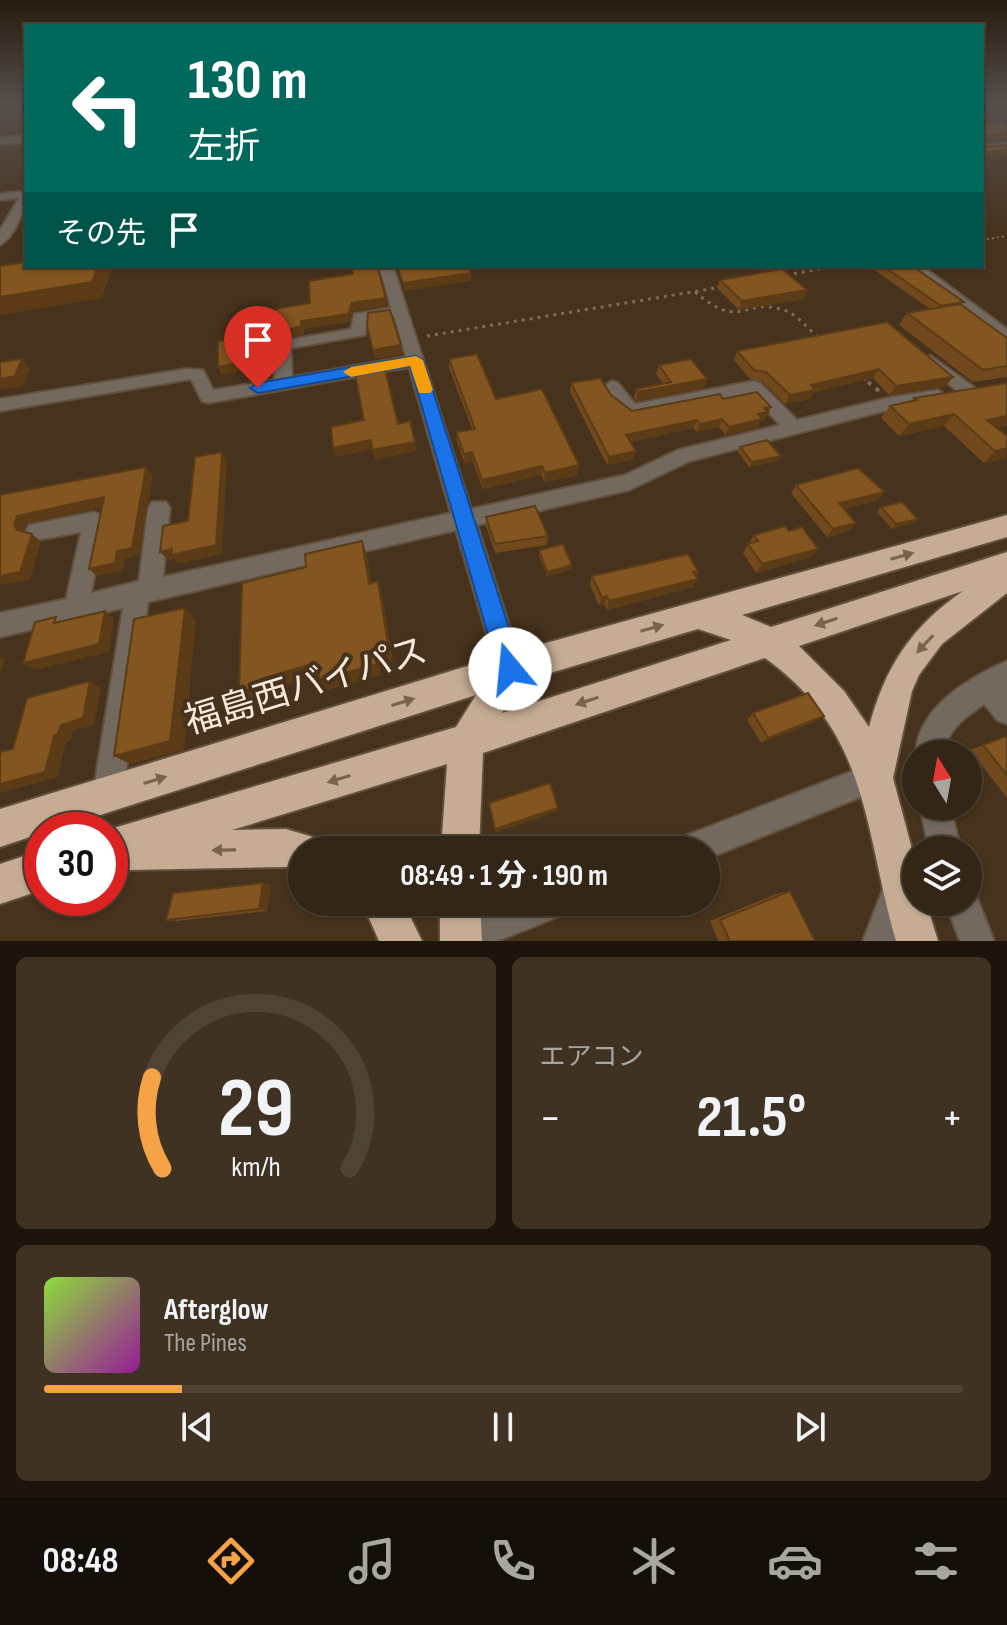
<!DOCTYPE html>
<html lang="ja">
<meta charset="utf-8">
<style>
:root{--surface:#342616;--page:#3f3223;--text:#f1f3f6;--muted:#a9a5a1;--line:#4e4335;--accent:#f5a346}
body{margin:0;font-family:"Sofia Sans Condensed","Noto Sans JP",sans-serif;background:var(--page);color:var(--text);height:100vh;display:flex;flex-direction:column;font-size:30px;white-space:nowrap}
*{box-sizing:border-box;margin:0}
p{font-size:26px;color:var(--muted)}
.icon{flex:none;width:44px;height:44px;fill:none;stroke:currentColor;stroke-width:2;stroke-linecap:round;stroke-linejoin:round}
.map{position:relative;height:941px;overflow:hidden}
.details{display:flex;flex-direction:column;gap:16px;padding:16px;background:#1d150c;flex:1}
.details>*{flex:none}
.top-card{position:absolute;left:24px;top:24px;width:960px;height:244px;border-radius:0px;box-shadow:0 2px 6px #0004,0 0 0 2px var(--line);background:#00695c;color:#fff;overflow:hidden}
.needle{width:52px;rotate:349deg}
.buttons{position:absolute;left:902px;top:740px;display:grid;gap:16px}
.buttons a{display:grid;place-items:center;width:80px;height:80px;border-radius:50%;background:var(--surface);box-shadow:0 2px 6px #0004,0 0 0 2px var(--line);font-size:40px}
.speed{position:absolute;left:24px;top:812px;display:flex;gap:16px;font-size:40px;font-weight:700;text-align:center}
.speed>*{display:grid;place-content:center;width:104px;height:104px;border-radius:50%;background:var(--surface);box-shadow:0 2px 6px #0004,0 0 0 2px var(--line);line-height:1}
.speed .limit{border:12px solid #d22;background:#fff;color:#111}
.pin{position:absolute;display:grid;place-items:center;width:68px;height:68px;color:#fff;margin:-82px -34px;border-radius:50% 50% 50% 0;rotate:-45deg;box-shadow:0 0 8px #0007}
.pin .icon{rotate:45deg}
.me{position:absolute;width:88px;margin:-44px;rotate:343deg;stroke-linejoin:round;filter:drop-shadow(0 0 6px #0008)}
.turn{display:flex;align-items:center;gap:28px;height:168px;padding:0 32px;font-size:36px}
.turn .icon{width:104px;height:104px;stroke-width:2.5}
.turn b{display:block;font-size:56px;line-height:68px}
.then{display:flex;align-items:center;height:76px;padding:0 32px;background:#0003;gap:16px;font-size:30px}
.big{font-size:60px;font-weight:700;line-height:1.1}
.details .widget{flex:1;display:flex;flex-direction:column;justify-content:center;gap:12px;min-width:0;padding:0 28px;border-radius:12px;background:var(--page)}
.details .dial{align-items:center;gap:0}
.dial svg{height:208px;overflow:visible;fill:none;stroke:var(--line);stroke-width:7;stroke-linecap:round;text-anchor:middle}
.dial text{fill:var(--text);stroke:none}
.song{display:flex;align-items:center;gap:24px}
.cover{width:96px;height:96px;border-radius:12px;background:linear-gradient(135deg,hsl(90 70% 55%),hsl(300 70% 35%))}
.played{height:8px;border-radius:4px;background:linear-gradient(90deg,var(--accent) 15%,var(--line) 15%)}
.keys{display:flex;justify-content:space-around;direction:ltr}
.heat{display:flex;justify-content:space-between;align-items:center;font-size:44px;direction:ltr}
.details .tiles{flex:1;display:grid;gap:16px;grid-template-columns:1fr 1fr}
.widget:last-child{grid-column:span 2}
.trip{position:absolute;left:288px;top:836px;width:432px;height:80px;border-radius:40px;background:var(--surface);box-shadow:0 2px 6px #0004,0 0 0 2px var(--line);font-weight:700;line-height:80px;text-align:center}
.menu{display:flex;height:128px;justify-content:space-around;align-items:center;background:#150f09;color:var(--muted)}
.menu .icon{width:56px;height:56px}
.menu .active{color:var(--accent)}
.menu b{font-size:36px;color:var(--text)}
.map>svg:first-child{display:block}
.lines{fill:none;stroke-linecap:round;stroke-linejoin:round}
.minor-casing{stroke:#624f3c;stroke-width:4}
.highway-casing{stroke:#624f3c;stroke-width:4}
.path-far2{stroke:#7e6c5a;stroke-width:2;stroke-dasharray:2 3;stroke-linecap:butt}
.path-far1{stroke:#7e6c5a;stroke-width:3;stroke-dasharray:3 5;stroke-linecap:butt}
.path{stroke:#7e6c5a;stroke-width:4;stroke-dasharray:4 6;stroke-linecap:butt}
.minor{fill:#73695f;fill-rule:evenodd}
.highway{fill:#c6ac94;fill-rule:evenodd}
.wall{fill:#71491c}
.shaded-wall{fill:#5c3c16}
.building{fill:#835520;stroke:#5c3c16;stroke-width:2}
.oneway{fill:#79634d}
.route{fill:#1a73e8;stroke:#114b97;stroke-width:2}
.slow{fill:#f59e0b}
.labels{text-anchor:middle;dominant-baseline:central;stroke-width:8;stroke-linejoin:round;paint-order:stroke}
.near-street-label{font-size:36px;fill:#f7eadd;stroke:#46321d}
</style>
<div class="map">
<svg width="1007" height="941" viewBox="0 0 1007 941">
<rect width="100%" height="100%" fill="#46321d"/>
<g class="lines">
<g class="minor-casing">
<g id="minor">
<path d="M26,136V142L0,144V138Z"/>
<path d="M1007,142V148L982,151V145Z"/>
<path d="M26,191C26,208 16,236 0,245V230L19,198L0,200V194Z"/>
<path d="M379,266H393L471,509L625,475L678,450L780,425L750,393L631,417L625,415L603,387L612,381L618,383L635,404L754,381L760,383L797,420L892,397L938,390L947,396L938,402L892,409L690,461L629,490L477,525L523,669L519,678L510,682L501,678L497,669L456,530L148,602L123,794L119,805L108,809L97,805L93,794L123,608L0,637V613L66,599L81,532L37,540L29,537L26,531L29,525L94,512L102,515L105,521L91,593L139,581L148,508L152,502H166L170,508L163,577L451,513L409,367L208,403L202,401L191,379L0,411V399L186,369L203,370L213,390L274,380L277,342L351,329L354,314L391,308ZM394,316L406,357L292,377L291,348L365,335L367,320Z"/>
<path d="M906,266H922L1007,329V341Z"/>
<path d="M931,356L974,387L977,391L974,395H962L925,365V357Z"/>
<path d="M1007,661V724L997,720L984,704C966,717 946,730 944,754L916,755C916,709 969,677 1007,661Z"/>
<path d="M876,762L886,767L891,777L886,787L706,859V850H672L677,839Z"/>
<path d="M920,806H950L961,850H929Z"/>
<path d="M898,876L910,881L915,893L897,941H863L886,881Z"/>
<path d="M968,888L974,890L994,941H960L945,902H968Z"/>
<path d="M509,902H570L565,914L497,941H445L449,926Z"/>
</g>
</g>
<g class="highway-casing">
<g id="highway">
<path d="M1007,515V537L742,615L771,627L1007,552V593L942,644L919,675L912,691L893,778L916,864V902H926L938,941H896C864,831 870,733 765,658L483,753L479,850H441L447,764L232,830L286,829L316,838L320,850H302V871L286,867L129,870L117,865L110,867L107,830L456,727L476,695L53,830H42V833L0,847V809L510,653ZM963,591C911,627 885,667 869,727L844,691L799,646ZM698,629L731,640L502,713L520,682Z"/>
<path d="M42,850V890L0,904V864Z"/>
<path d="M362,902H403L422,941H379Z"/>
<path d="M440,902H480L482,941H440Z"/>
</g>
</g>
<g class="path-far2">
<path d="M982,240L1007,236"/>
<path d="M820,269L836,266"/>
</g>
<g class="path-far1">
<path d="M786,275L831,267"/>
<path d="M695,292C743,332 741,297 784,310C798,315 808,329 819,338"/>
<path d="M427,336L722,287"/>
<path d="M864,378L870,384"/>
</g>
<path class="path" d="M868,382L879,391"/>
<use href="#minor" class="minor"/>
<use href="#highway" class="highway"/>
</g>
<g class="wall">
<path d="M869,266H912L962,305L1007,338V377L973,382L899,325L907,313L930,309Z"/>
<path d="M720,280L807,290L803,299L739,310L717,288Z"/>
<path d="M737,351L953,377L946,386L889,395L873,378L814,392L810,399L785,404L762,381L750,379L734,360Z"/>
<path d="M449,359L496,399L578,475L544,482L541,475L483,489L473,462L465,464L457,442L456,432L472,429L449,368Z"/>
<path d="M659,365L707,379L704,388L636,401L634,398L636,389L663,383L656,374Z"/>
<path d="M571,383L611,395L632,411L723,399L771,407L764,421H760L758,427L725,435L719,427L697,432L693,428L630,442L634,459L607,465L570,392Z"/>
<path d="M1007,383V426L997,428L1007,436L1006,458L984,463L944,426L899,436L881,418L890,406L912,401L914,398Z"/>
<path d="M740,447L778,461L749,467L738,452Z"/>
<path d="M796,485L878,500L844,509L856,523L849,531L827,537L791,493Z"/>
<path d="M881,507L914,523L892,529L877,512Z"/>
<path d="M486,517L548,536L547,545L495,553L486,526Z"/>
<path d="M789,531L818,549L811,557L756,573L743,553L754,535Z"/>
<path d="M539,550L572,565L571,570L547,576L539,555Z"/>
<path d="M698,571L693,587L607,610L604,604L599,606L590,585L592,576Z"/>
<path d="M753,713L824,716L815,722L761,743L747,720Z"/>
<path d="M1007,736V798L970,750Z"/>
<path d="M271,885L267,911L177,921L166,920Z"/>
<path d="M790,891L815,941H718L710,921L776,894Z"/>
</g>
<g class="shaded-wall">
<path d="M1007,133V139L982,142L985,136Z"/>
<path d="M1007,150V155L982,159V153Z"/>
<path d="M98,266H113L102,298L0,315V297Z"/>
<path d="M471,273V281L404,291L403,283Z"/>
<path d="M807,290L803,299L739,310L742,301Z"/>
<path d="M386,298L387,306L354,311L349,322L304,329V334L274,342L272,364L221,375L218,367L271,335L301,321L352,303Z"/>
<path d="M401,345L402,355L375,359L373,350Z"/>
<path d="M22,359L30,369L23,386L0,390V379Z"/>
<path d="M879,369L873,378L814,392L810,399L785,404L790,395L811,385Z"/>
<path d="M953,377L946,386L889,395L896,386Z"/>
<path d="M707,379L704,388L636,401L638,392Z"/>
<path d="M771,407L764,421H760L758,427L725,435L729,427L758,414L764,408Z"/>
<path d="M954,414L944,426L899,436L909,424Z"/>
<path d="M1007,416V426L976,432L987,420Z"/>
<path d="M722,419L719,427L697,432L700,424Z"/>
<path d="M697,420L693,428L624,444L626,435Z"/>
<path d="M371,440L373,449L336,457L333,448Z"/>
<path d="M415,442L417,451L375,460L372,450Z"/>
<path d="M1007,448L1006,458L984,463L995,451Z"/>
<path d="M636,451L634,459L607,465L609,457Z"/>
<path d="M222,452L227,461L222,554L178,564L174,559L168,560L160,552L172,549L176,554Z"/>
<path d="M472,452L473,462L465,464L464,454Z"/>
<path d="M781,456L778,461L749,467L752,462Z"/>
<path d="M579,465L578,475L544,482L545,473Z"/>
<path d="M542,466L541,475L483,489L482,480Z"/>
<path d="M146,467L153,476L139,555L125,559L123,571L97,576L89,569L117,551Z"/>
<path d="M885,492L878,500L833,511L839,503Z"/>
<path d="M104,497L112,505L26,524L23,532L17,530L14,524L17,516Z"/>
<path d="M918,519L914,523L892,529L896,524Z"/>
<path d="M856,523L849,531L827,537L833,529Z"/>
<path d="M32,534L41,542L30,580L0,585V576Z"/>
<path d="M362,541L367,554L373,596L369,584Z"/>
<path d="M818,549L811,557L756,573L762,564Z"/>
<path d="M572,565L571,570L547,576V572Z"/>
<path d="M698,579L693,587L607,610L609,601Z"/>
<path d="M378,581L382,594L393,661L380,665L381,675L327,690L323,684L320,685L315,677L270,689V696L249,702L239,692L261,679L312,664L375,654Z"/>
<path d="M607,596L604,604L599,606L602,598Z"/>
<path d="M185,608L196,620L184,750L130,764L114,756Z"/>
<path d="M105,611L114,619L109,652L35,670L23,663Z"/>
<path d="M0,656L5,659L0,674Z"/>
<path d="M90,681L101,688L94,725L73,731L71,740L66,742L58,777L0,793V784L54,736Z"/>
<path d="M824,716L815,722L761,743L768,738Z"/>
<path d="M558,808L556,812L495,833V829Z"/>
<path d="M263,883L271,885L267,911L259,909Z"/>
</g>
<g class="building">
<path d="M982,121L985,123L1007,122V133L985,136L984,147L1007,145V150L982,153Z"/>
<path d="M26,262V266H98L92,282L0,297V266Z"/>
<path d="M351,266H377L386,298L352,303L348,314L301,321V326L271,335L269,356L218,367V341L225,340L229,328L276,316L275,309L310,303L309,281L353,274Z"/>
<path d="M397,266H468L471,273L403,283Z"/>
<path d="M883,266H912L964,302L941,306Z"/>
<path d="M782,269L807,290L742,301L720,280Z"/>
<path d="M960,304L1007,338V366L983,370L907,313Z"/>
<path d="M390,310L401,345L373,350L367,326L368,313Z"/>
<path d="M887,322L953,377L896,386L879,369L811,385L815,390L790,395L766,372L754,370L737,351Z"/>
<path d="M477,354L496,399L542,389L579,465L545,473L542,466L482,480L472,452L464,454L456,432L475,429L449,359Z"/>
<path d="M22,359L15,376L0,379V362Z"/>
<path d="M691,359L707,379L638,392L636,389L671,382L659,365Z"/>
<path d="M385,369L398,424L410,421L415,442L372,450L371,440L333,448L331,427L364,420L355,374Z"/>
<path d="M600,378L611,395L632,411L720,394L723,399L757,392L771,407L764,408L768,412L758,414L762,419L729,427L722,419L700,424L697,420L626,435L636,451L609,457L571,383Z"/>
<path d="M1007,383V416L987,420L1007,436V448L995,451L954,414L909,424L890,406L917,400L914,398Z"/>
<path d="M767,440L781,456L752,462L740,447Z"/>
<path d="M222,452L216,545L171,555L172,549L160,552L163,526L188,521L195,457Z"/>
<path d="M146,467L132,548L117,551L115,563L89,569L104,497L17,516L14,524L17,530L32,534L20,572L0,576V495Z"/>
<path d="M858,468L885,492L839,503L856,523L833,529L796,485Z"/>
<path d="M902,502L918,519L896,524L881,507Z"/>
<path d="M535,506L548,536L495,544L486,517Z"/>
<path d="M785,526L789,531L802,527L818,549L762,564L748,544L758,541L754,535Z"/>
<path d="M362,541L369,584L378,581L389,650L375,654L377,664L320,680L319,673L313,674L312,664L261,679V686L239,692L242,583L306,567L305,554Z"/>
<path d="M563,544L572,565L547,572L539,550Z"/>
<path d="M688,554L698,571L693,572L698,579L609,601L607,596L602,598L592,576Z"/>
<path d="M185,608L170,741L114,756L134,619Z"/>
<path d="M105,611L99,644L23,663L35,622L56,617L54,623Z"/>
<path d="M90,681L83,718L61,725L58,734L54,736L45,772L0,784V752L13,749L27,698Z"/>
<path d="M808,693L824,716L768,738L753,713Z"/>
<path d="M1007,736V775L983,745Z"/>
<path d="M550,783L558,808L495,829L489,803Z"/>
<path d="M263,883L259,909L166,920L173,893Z"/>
<path d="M790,891L815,941H730L720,920Z"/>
</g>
<defs><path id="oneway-solid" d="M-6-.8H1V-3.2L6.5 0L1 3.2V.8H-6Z" transform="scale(2)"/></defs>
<g class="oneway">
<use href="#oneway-solid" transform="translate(902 556) rotate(-16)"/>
<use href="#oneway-solid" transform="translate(826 622) rotate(162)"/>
<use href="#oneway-solid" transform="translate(652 628) rotate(-16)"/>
<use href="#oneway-solid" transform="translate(925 644) rotate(133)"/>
<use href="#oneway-solid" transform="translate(587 701) rotate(162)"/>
<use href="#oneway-solid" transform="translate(403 702) rotate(-17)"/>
<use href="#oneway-solid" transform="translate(339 779) rotate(163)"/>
<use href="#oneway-solid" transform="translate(155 780) rotate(-17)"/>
<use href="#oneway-solid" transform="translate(224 850) rotate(179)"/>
</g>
<linearGradient id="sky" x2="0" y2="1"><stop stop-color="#261c10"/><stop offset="0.44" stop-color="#574f4c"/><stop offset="1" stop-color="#574f4c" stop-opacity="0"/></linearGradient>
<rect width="1007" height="237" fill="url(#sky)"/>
<path class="route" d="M416,356L423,360L522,669L519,677L510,681L502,677L498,669L410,366L258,393L250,388L258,383Z"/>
<path class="slow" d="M416,356L423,360L433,390L430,393H419L410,366L351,377L343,372L351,367Z"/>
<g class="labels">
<g class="near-street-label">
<text transform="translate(306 687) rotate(-17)">福島西バイパス</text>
</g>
</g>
</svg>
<div class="buttons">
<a><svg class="needle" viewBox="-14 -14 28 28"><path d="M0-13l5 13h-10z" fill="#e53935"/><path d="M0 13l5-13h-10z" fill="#a9a5a1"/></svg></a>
<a><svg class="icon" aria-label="layers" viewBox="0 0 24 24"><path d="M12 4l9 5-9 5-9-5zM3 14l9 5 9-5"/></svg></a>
</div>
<div class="speed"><div class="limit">30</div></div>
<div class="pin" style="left:258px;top:388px;background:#d93025"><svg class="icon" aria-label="arrive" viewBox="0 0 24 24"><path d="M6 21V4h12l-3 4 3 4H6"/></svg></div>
<svg class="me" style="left:510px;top:669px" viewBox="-20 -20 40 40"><circle r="19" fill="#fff"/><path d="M0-13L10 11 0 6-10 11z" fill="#1a73e8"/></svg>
<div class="trip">08:49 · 1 分 · 190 m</div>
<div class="top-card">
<div class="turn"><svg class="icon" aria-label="left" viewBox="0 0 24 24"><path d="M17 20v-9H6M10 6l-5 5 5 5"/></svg><div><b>130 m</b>左折</div></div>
<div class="then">その先<svg class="icon" aria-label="arrive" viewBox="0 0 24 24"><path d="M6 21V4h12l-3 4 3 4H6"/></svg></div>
</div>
</div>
<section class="details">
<div class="tiles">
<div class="widget dial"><svg viewBox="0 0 100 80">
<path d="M14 69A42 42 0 1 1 86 69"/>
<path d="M14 69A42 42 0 0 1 10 34" stroke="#f5a346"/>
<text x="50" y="56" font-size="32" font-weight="700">29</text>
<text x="50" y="72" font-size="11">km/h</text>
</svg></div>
<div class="widget"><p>エアコン</p>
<div class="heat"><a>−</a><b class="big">21.5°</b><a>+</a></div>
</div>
<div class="widget">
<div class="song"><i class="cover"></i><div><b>Afterglow</b><p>The Pines</p></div></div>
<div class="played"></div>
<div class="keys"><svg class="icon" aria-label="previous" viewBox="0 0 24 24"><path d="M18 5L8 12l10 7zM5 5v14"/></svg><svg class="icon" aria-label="pause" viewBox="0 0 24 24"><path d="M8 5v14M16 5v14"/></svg><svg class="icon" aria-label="next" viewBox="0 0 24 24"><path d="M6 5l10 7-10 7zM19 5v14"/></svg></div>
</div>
</div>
</section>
<nav class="menu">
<b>08:48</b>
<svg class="icon active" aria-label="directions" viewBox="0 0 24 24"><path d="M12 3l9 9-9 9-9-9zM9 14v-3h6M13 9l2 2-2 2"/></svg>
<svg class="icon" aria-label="music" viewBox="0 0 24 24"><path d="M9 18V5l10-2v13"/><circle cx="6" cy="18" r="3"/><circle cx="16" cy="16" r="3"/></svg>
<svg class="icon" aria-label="phone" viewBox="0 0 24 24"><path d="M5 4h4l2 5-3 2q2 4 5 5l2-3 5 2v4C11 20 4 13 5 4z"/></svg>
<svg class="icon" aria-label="climate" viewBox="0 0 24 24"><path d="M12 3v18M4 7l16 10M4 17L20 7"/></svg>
<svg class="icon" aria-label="car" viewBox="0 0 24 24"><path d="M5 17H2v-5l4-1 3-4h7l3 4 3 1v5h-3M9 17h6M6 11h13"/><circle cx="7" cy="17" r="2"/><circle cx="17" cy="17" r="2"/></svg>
<svg class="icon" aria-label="filters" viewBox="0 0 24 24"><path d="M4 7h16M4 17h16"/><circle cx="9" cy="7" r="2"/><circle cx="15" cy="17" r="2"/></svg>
</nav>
